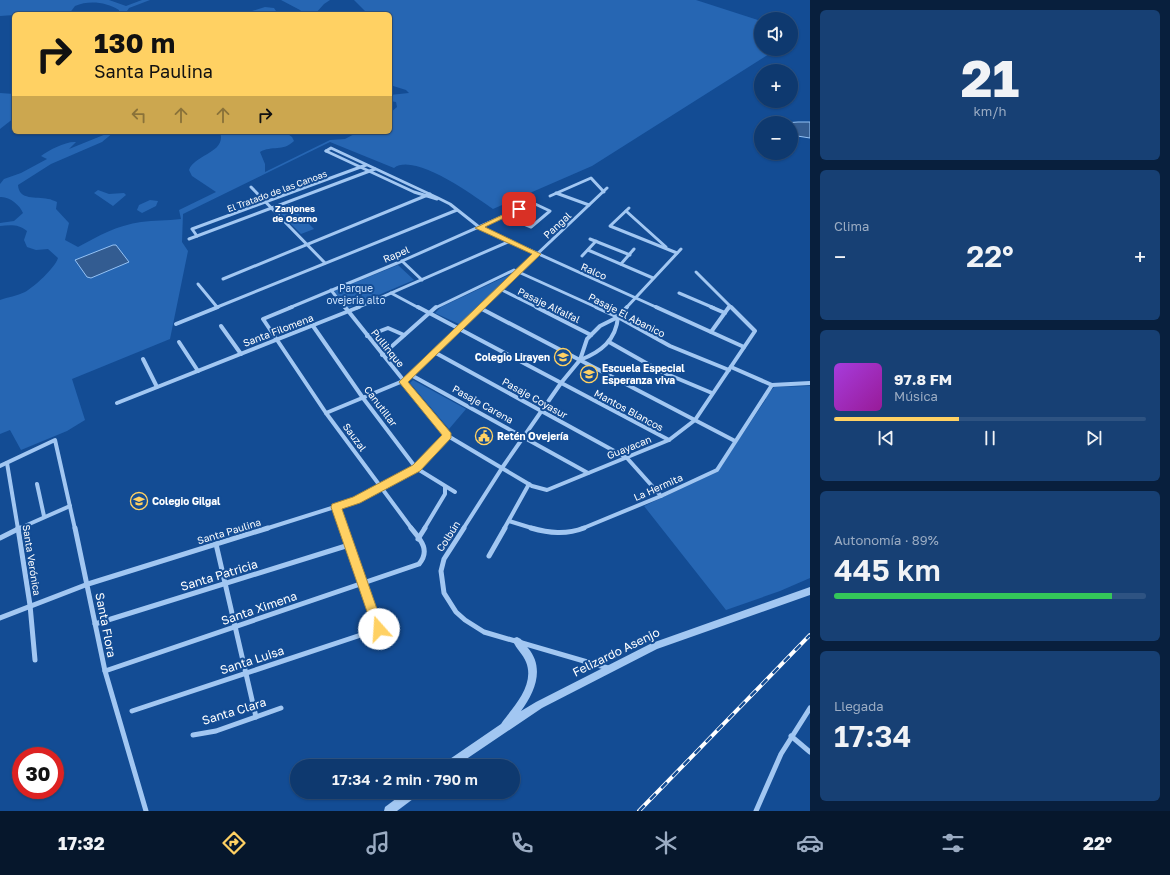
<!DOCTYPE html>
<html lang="es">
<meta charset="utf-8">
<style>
:root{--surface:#0e396f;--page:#174074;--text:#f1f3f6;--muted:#9bacc3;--line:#2e5382;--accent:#ffd163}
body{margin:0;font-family:"Golos Text",sans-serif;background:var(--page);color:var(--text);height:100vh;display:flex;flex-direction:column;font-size:15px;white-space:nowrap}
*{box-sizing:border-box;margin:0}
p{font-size:13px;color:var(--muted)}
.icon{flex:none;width:22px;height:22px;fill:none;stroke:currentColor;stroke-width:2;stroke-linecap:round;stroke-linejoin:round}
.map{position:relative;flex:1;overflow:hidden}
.details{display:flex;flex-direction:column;gap:10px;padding:10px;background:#081f3d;width:360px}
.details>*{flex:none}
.banner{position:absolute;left:12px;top:12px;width:380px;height:122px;border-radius:6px;box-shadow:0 1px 3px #0004,0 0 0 1px var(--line);background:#ffd163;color:#111;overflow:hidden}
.fabs{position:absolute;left:754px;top:12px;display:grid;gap:8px}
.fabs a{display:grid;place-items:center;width:44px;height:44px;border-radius:50%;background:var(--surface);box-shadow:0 1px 3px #0004,0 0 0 1px var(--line);font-size:20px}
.speed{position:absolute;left:12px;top:747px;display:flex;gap:8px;font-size:20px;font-weight:700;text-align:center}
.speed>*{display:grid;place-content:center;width:52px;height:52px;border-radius:50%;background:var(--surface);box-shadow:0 1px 3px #0004,0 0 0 1px var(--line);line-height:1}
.speed .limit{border:6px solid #d22;background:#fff;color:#111}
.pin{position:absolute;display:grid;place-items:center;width:34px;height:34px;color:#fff;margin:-17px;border-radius:8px;box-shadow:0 2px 6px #0006}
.me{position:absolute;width:44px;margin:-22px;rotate:341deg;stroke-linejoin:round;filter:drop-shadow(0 0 3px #0008)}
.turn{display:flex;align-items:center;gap:14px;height:84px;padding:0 16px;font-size:18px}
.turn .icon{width:52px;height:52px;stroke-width:2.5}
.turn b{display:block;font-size:28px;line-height:34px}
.lanes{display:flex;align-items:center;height:38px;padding:0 16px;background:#0003;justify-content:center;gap:20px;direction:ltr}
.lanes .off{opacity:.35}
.big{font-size:30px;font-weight:600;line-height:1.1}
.details .widget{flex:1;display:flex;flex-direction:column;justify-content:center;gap:6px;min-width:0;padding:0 14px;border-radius:6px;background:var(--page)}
.details .dial{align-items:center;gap:0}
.dial b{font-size:52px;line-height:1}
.song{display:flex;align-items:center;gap:12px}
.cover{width:48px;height:48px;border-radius:6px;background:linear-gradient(135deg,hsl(280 70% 55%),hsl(300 70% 35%))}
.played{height:4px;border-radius:2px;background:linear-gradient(90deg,var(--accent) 40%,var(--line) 40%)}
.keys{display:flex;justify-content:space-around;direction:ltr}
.heat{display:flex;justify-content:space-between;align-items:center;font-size:22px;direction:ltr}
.charge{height:6px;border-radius:3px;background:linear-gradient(90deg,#34c759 89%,var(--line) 0)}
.trip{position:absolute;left:290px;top:759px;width:230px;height:40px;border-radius:20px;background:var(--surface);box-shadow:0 1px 3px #0004,0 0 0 1px var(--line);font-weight:600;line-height:40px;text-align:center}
.dock{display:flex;height:64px;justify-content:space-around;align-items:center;background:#06172c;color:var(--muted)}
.dock .icon{width:28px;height:28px}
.dock .active{color:var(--accent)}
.dock b{font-size:18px;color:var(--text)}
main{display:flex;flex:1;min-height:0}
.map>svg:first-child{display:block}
.green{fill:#2666b3}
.water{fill:#335c91;stroke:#94c2f5}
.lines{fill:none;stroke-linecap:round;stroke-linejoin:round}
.minor-far2{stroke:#a2c7f2;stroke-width:3}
.minor-far1{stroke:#a2c7f2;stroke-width:4}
.minor{stroke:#a2c7f2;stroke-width:5}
.tertiary{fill:#a2c7f2;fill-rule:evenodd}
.rail-casing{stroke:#fff;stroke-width:4}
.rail{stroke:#134c94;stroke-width:2.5;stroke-dasharray:8;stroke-linecap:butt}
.route{fill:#ffd163;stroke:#a68840}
.labels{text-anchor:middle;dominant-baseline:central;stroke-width:4;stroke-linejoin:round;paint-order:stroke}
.far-street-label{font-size:9px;fill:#fff;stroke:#134c94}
.far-neighbourhood-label{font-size:9px;font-weight:bold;fill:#fff;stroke:#134c94}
.street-label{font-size:10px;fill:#fff;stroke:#134c94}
.park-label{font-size:10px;fill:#cae1fd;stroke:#134c94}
.poi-label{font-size:10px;font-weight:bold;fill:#fff;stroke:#134c94;text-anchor:start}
.near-street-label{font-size:12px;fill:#fff;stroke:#134c94}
</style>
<main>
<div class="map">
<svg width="810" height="811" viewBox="0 0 810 811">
<rect width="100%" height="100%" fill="#134c94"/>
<g class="green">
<path d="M0,0H109L126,6L142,0H150L129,8L127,11L128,14H119V10C106,2 89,0 75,6L69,14L56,12L0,16Z"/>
<path d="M281,0H330L324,4L315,14H304L300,10Z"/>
<path d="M354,0H696L761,21V49H777L592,166L493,209C475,197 415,152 394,168L330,142L183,214L182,242L188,251L170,339L72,379L85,420L67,431L21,450L10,430L0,434V300C8,297 17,296 25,292C34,287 55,268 58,258L48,249L36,250L27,247L24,240L27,231C19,224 10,225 0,226V223L14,221L23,213C20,205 9,196 0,197V184L4,179L21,173L47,159L41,156C49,150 66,141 76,142L69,149L111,132H114L102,142L51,164L18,185C19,201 36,196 48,199C51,199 54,201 57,202L56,209L69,223L65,240L78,247C98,236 118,225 141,222C154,220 167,221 181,219L179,210L216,192L192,176L189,170C195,154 227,153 220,132H285L292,137L294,141C283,152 272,145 260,152L265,164V172L330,140L345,139L358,132H390V113L397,107L396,102L390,101V95L409,93L406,90L390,85V14H377L365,11Z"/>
<path d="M265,7L274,8L276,11L271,14H229L249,12Z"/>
<path d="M0,93L14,94V118L0,129Z"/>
<path d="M98,190L109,194L124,193L126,195L113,206L94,193Z"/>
<path d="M150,200L158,201L156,206L142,213L137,210L139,205Z"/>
<path d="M289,204L314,229L301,234L277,210Z"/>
<path d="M398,265L414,280L348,308L334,291Z"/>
<path d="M511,274L459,324L435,313L441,307Z"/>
<path d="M413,380L466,409L449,429L410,383Z"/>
<path d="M810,386V578L780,591L726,610L644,506L717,472L766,399L765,398L774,387Z"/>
</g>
<g class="water">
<path d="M798,122H810V138L791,135V123H784Z"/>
<path d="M113,245H116L129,262L91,278L87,277L75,260Z"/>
</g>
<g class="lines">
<g class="minor-far2">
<path d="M326,151L331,148L438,198L450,204L479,227L658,308"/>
<path d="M326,151L414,192L437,199"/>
<path d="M251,187L325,263"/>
<path d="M556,193L589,205"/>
<path d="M550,196L591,178L604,192"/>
<path d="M629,208L610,226L677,253"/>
<path d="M626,211L666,247"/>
<path d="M197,236L192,229L366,165"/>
<path d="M189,239L375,169"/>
<path d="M590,239L630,255"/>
<path d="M588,250L653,278"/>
<path d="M582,256L596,241"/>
<path d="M402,261L422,280"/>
<path d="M621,264L634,249"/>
<path d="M696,272L732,308"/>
<path d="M223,279L430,194"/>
<path d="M198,284L217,307"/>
<path d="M500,289L538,308"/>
<path d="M331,290L345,308"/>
<path d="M391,293L419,308"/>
<path d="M679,293L714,308"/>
<path d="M215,308L457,210"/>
<path d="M289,308L402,261L533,203L550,211L531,227L505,216"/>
<path d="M357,308L510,241"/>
<path d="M435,308L514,270L598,308"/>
<path d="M480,308L607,188"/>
<path d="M626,308L681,249"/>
<path d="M729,308L730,306"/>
</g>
<g class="minor-far1">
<path d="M292,307L263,319L326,413L412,529"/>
<path d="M345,307L448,436L532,486L547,490L669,440L695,420L755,331L731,307"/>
<path d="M418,307L669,440"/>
<path d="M536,307L591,335"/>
<path d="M596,307L618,317L670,346L729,370"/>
<path d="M656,307L744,347"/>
<path d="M711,307L725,313"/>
<path d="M480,308L735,441"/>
<path d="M176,324L218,307"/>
<path d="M221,326L241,354"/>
<path d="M313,326L363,398L416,468L455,492"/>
<path d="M711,332L729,307"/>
<path d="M367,336L388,328L404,335"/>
<path d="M179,342L198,371"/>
<path d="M609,342L662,372L712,393"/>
<path d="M434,352L627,458L661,496"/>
<path d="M382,355L436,307"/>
<path d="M143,359L157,387"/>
<path d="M580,360C601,352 616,340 618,317"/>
<path d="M731,367L772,385"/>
<path d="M411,375L588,473"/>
<path d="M117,403L359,307"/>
<path d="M326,413L403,381L481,307"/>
<path d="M7,463L18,529"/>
<path d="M0,466L55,440L75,529"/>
<path d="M37,484L44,516"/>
<path d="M336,507L344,529"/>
<path d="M509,521L535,529"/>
<path d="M18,529L70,506"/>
<path d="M265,529L357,500L416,468L448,436"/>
<path d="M424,529L445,494V487"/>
<path d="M463,529L502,468L561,383L580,360L587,339L600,326L618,317L627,307"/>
<path d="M504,529L529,484"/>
<path d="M581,529L661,496L717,470L772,385L810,383"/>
</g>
<g class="minor">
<path d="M18,528L30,605L35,660"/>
<path d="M75,528L105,671L146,811"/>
<path d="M464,528L444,559L441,571L444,593L456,612L465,620L484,632L608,668"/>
<path d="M531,528C549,533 566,535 584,528"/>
<path d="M0,538L20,528"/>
<path d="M418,539L425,528"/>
<path d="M216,544L256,717"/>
<path d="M489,556L505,528"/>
<path d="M0,618L88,584L268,528"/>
<path d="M95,624L349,545"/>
<path d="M105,671L419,564C431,550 420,539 411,528"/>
<path d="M132,711L379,629L343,528"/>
<path d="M193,735L216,731L281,708"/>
<path d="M791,736L810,752"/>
<path d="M756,811L781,754L810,708"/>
</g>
<g class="tertiary">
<path d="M810,587V595L657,649L542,708L456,766H442L444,763L501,724L503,721C515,705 535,684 526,662C523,654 516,649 513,641L514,638L517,637C522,639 525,643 528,648C545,668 535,692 521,711L536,702L652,643Z"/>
<path d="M405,792H418L417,796L397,811H384L385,807Z"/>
</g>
<g class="rail-casing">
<path id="rail" d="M639,811L810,635"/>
</g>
<use href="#rail" class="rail"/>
</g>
<path class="route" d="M517,208L523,209L485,227L541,254L408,382L451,433V438L420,471L360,503L342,509L384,629L383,633L379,634L375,633L373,629L331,507L332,504L353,497L413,465L442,435L399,382L532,254L475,228Z"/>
<defs>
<g id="school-ring" transform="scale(0.9)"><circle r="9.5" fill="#134c94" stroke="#ffd163" stroke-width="1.5"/><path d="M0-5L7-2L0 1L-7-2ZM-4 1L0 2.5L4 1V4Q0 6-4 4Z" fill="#ffd163"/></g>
<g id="civic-ring" transform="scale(0.9)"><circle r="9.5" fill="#134c94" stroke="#ffd163" stroke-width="1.5"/><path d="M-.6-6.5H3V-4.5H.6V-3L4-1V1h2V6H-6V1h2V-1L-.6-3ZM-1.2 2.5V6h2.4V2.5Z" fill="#ffd163"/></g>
</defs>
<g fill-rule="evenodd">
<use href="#school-ring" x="563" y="357"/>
<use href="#school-ring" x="589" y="374"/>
<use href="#civic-ring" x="484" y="436"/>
<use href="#school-ring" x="139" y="501"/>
</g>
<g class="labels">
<g class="far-street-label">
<text transform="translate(277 191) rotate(-20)">El Tratado de las Canoas</text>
</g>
<g class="far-neighbourhood-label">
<text x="295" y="208">Zanjones<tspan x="295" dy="10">de Osorno</tspan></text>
</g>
<g class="street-label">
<text transform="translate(557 225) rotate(-43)">Pangal</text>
<text transform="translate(396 254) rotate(-23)">Rapel</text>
<text transform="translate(594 271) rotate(24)">Ralco</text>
<text transform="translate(549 305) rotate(26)">Pasaje Alfalfal</text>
<text transform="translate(627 315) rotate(27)">Pasaje El Abanico</text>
<text transform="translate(278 330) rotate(-21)">Santa Filomena</text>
<text transform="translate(388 348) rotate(51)">Pullinque</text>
<text transform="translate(535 398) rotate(29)">Pasaje Coyasur</text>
<text transform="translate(483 404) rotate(29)">Pasaje Carena</text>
<text transform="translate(381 406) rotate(53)">Canutillar</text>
<text transform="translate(629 410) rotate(28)">Mantos Blancos</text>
<text transform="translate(355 437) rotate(54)">Sauzal</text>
<text transform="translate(629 447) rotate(-22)">Guayacan</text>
<text transform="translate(658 487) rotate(-24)">La Hermita</text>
<text transform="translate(229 531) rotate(-17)">Santa Paulina</text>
<text transform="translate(448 536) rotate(-57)">Colbún</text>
<text transform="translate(32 560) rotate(81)">Santa Verónica</text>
</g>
<g class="park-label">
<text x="356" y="288">Parque<tspan x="356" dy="12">ovejeria alto</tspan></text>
</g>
<g class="poi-label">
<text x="550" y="357" text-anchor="end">Colegio Lirayen</text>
<text x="602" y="368">Escuela Especial<tspan x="602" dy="12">Esperanza viva</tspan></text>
<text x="497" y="436">Retén Ovejería</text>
<text x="152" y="501">Colegio Gilgal</text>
</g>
<g class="near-street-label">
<text transform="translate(219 575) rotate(-17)">Santa Patricia</text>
<text transform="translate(259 608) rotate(-19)">Santa Ximena</text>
<text transform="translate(106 625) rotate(79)">Santa Flora</text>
<text transform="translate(616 652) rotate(-26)">Felizardo Asenjo</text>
<text transform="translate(252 660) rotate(-18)">Santa Luisa</text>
<text transform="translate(234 711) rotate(-17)">Santa Clara</text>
</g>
</g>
</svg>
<div class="fabs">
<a><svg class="icon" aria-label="sound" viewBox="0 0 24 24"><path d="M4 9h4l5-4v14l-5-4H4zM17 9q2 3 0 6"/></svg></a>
<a>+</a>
<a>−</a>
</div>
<div class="speed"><div class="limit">30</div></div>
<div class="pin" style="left:519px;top:209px;background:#d93025"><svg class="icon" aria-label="arrive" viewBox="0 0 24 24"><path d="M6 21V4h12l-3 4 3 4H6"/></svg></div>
<svg class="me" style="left:379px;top:629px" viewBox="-20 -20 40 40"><circle r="19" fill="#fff"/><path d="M0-13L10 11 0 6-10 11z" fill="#ffd163"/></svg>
<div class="trip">17:34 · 2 min · 790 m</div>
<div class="banner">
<div class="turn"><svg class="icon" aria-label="right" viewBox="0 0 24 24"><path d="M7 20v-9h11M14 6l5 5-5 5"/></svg><div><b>130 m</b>Santa Paulina</div></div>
<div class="lanes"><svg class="icon off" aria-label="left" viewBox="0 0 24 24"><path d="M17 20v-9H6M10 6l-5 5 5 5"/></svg><svg class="icon off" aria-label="ahead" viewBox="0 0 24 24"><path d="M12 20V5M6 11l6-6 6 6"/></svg><svg class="icon off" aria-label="ahead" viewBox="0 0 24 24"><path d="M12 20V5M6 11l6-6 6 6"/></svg><svg class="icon" aria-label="right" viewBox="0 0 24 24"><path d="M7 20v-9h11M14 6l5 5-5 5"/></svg></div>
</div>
</div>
<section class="details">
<div class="widget dial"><b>21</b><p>km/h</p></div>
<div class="widget"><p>Clima</p>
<div class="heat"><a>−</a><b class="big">22°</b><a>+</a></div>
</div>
<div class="widget">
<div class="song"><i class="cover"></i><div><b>97.8 FM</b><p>Música</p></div></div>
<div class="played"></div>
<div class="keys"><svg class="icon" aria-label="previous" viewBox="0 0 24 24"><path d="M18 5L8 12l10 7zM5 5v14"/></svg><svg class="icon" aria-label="pause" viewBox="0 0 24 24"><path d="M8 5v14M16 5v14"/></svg><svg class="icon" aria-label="next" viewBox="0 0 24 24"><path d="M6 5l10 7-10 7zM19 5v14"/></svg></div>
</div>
<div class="widget"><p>Autonomía · 89%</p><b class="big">445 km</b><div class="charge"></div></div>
<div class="widget"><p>Llegada</p><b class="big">17:34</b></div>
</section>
</main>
<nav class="dock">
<b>17:32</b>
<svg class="icon active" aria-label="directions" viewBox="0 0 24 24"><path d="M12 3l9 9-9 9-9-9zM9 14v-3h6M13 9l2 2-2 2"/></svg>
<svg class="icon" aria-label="music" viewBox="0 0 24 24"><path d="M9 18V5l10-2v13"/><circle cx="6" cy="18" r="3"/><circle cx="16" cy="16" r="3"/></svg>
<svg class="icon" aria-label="phone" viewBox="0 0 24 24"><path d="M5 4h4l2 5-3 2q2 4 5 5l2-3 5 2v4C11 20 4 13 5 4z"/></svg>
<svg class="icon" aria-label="climate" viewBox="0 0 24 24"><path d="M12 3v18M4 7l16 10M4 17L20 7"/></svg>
<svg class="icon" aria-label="car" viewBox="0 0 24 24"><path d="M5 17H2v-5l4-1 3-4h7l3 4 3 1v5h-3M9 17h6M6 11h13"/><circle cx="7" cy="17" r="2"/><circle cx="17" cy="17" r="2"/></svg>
<svg class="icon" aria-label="filters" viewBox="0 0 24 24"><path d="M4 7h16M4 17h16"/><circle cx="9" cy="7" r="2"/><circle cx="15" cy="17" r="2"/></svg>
<b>22°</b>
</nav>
